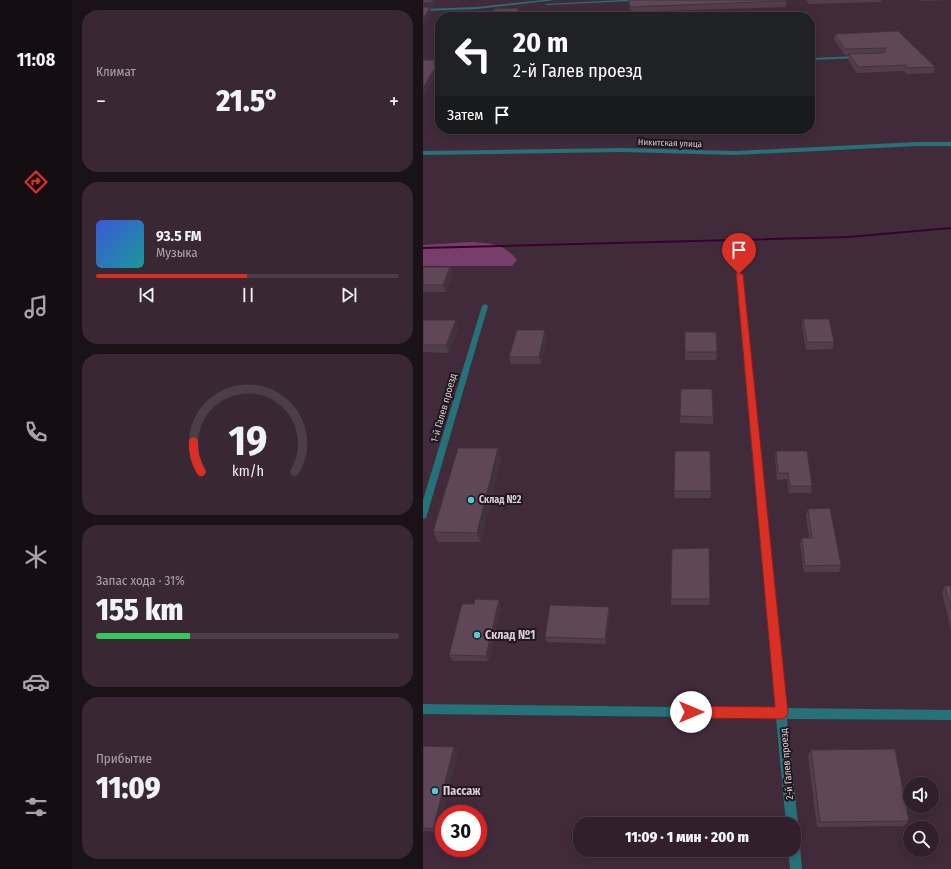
<!DOCTYPE html>
<html lang="ru">
<meta charset="utf-8">
<style>
:root{--surface:#31202c;--page:#392834;--text:#f1f3f6;--muted:#a8a3a9;--line:#4c3e48;--accent:#d93025}
body{margin:0;font-family:"Fira Sans Condensed",sans-serif;background:var(--page);color:var(--text);height:100vh;display:flex;flex-direction:column;font-size:15px;white-space:nowrap}
*{box-sizing:border-box;margin:0}
p{font-size:13px;color:var(--muted)}
.icon{flex:none;width:22px;height:22px;fill:none;stroke:currentColor;stroke-width:2;stroke-linecap:round;stroke-linejoin:round}
.map{position:relative;flex:1;overflow:hidden}
.panel{display:flex;flex-direction:column;gap:10px;padding:10px;background:#1b1218;width:351px}
.panel>*{flex:none}
.guide{position:absolute;left:12px;top:12px;width:380px;height:122px;border-radius:16px;box-shadow:0 2px 10px #0003,0 0 0 1px var(--line);background:#202124;color:#fff;overflow:hidden}
.buttons{position:absolute;left:480px;top:777px;display:grid;gap:8px}
.buttons a{display:grid;place-items:center;width:36px;height:36px;border-radius:50%;background:var(--surface);box-shadow:0 2px 10px #0003,0 0 0 1px var(--line);font-size:20px}
.speed{position:absolute;left:12px;top:805px;display:flex;gap:8px;font-size:20px;font-weight:700;text-align:center}
.speed>*{display:grid;place-content:center;width:52px;height:52px;border-radius:50%;background:var(--surface);box-shadow:0 2px 10px #0003,0 0 0 1px var(--line);line-height:1}
.speed .limit{border:6px solid #d22;background:#fff;color:#111}
.pin{position:absolute;display:grid;place-items:center;width:34px;height:34px;color:#fff;margin:-41px -17px;border-radius:50% 50% 50% 0;rotate:-45deg;box-shadow:0 0 4px #0007}
.pin .icon{rotate:45deg}
.me{position:absolute;width:44px;margin:-22px;rotate:90deg;stroke-linejoin:round;filter:drop-shadow(0 0 3px #0008)}
.turn{display:flex;align-items:center;gap:14px;height:84px;padding:0 12px;font-size:18px}
.turn .icon{width:52px;height:52px;stroke-width:2.5}
.turn b{display:block;font-size:28px;line-height:34px}
.then{display:flex;align-items:center;height:38px;padding:0 12px;background:#0003;gap:8px;font-size:15px}
.big{font-size:30px;font-weight:800;line-height:1.1}
.panel .card{flex:1;display:flex;flex-direction:column;justify-content:center;gap:6px;min-width:0;padding:0 14px;border-radius:16px;background:var(--page)}
.panel .dial{align-items:center;gap:0}
.dial svg{height:104px;overflow:visible;fill:none;stroke:var(--line);stroke-width:7;stroke-linecap:round;text-anchor:middle}
.dial text{fill:var(--text);stroke:none}
.song{display:flex;align-items:center;gap:12px}
.cover{width:48px;height:48px;border-radius:6px;background:linear-gradient(135deg,hsl(230 70% 55%),hsl(180 70% 35%))}
.played{height:4px;border-radius:2px;background:linear-gradient(90deg,var(--accent) 50%,var(--line) 50%)}
.keys{display:flex;justify-content:space-around;direction:ltr}
.heat{display:flex;justify-content:space-between;align-items:center;font-size:22px;direction:ltr}
.charge{height:6px;border-radius:3px;background:linear-gradient(90deg,#34c759 31%,var(--line) 0)}
.trip{position:absolute;left:150px;top:817px;width:228px;height:40px;border-radius:16px;background:var(--surface);box-shadow:0 2px 10px #0003,0 0 0 1px var(--line);font-weight:800;line-height:40px;text-align:center}
main{display:flex;flex:1;min-height:0}
.tab-bar{display:flex;flex-direction:column;width:72px;justify-content:space-around;align-items:center;background:#140d12;color:var(--muted)}
.tab-bar .icon{width:28px;height:28px}
.tab-bar .active{color:var(--accent)}
.tab-bar b{font-size:18px;color:var(--text)}
.map>svg:first-child{display:block}
.green{fill:#783d69}
.lines{fill:none;stroke-linecap:round;stroke-linejoin:round}
.stream{fill:#39002f;fill-rule:evenodd}
.minor{fill:#257278;fill-rule:evenodd}
.wall{fill:#523d4c}
.shaded-wall{fill:#42323e}
.building{fill:#5f4758;stroke:#42323e}
.route{fill:#d93025;stroke:#8d1f18}
.poi-dot{fill:#51ccd5;stroke:#21171e;stroke-width:1.5}
.labels{text-anchor:middle;dominant-baseline:central;stroke-width:4;stroke-linejoin:round;paint-order:stroke}
.far-street-label{font-size:9px;fill:#dbccd6;stroke:#21171e}
.street-label{font-size:10px;fill:#dbccd6;stroke:#21171e}
.poi-label{font-size:10px;font-weight:bold;fill:#dbccd6;stroke:#21171e;text-anchor:start}
.near-poi-label{font-size:12px;font-weight:bold;fill:#dbccd6;stroke:#21171e;text-anchor:start}
</style>
<main>
<nav class="tab-bar">
<b>11:08</b>
<svg class="icon active" aria-label="directions" viewBox="0 0 24 24"><path d="M12 3l9 9-9 9-9-9zM9 14v-3h6M13 9l2 2-2 2"/></svg>
<svg class="icon" aria-label="music" viewBox="0 0 24 24"><path d="M9 18V5l10-2v13"/><circle cx="6" cy="18" r="3"/><circle cx="16" cy="16" r="3"/></svg>
<svg class="icon" aria-label="phone" viewBox="0 0 24 24"><path d="M5 4h4l2 5-3 2q2 4 5 5l2-3 5 2v4C11 20 4 13 5 4z"/></svg>
<svg class="icon" aria-label="climate" viewBox="0 0 24 24"><path d="M12 3v18M4 7l16 10M4 17L20 7"/></svg>
<svg class="icon" aria-label="car" viewBox="0 0 24 24"><path d="M5 17H2v-5l4-1 3-4h7l3 4 3 1v5h-3M9 17h6M6 11h13"/><circle cx="7" cy="17" r="2"/><circle cx="17" cy="17" r="2"/></svg>
<svg class="icon" aria-label="filters" viewBox="0 0 24 24"><path d="M4 7h16M4 17h16"/><circle cx="9" cy="7" r="2"/><circle cx="15" cy="17" r="2"/></svg>
</nav>
<section class="panel">
<div class="card"><p>Климат</p>
<div class="heat"><a>−</a><b class="big">21.5°</b><a>+</a></div>
</div>
<div class="card">
<div class="song"><i class="cover"></i><div><b>93.5 FM</b><p>Музыка</p></div></div>
<div class="played"></div>
<div class="keys"><svg class="icon" aria-label="previous" viewBox="0 0 24 24"><path d="M18 5L8 12l10 7zM5 5v14"/></svg><svg class="icon" aria-label="pause" viewBox="0 0 24 24"><path d="M8 5v14M16 5v14"/></svg><svg class="icon" aria-label="next" viewBox="0 0 24 24"><path d="M6 5l10 7-10 7zM19 5v14"/></svg></div>
</div>
<div class="card dial"><svg viewBox="0 0 100 80">
<path d="M14 69A42 42 0 1 1 86 69"/>
<path d="M14 69A42 42 0 0 1 8 46" stroke="#d93025"/>
<text x="50" y="56" font-size="32" font-weight="700">19</text>
<text x="50" y="72" font-size="11">km/h</text>
</svg></div>
<div class="card"><p>Запас хода · 31%</p><b class="big">155 km</b><div class="charge"></div></div>
<div class="card"><p>Прибытие</p><b class="big">11:09</b></div>
</section>
<div class="map">
<svg width="528" height="869" viewBox="0 0 528 869">
<rect width="100%" height="100%" fill="#412b3b"/>
<path class="green" d="M46,242C66,243 81,243 94,260L89,266H0V245Z"/>
<g class="lines">
<path class="stream" d="M528,227V229L425,238L0,249V247L425,236Z"/>
<g class="minor">
<path d="M120,0H132L54,9L0,11V9L54,7Z"/>
<path d="M200,0H229L124,5L122,4Z"/>
<path d="M437,56L436,58L387,60V58Z"/>
<path d="M494,142H528V146H494L312,155L200,152L0,155V151L200,148L312,151Z"/>
<path d="M316,272L319,274L363,708L528,710V720L364,719L375,824L373,828L371,829V824H363L353,718L0,714V704L352,708L313,274Z"/>
<path d="M62,304L65,306L4,515L3,518L0,519V500L59,306Z"/>
<path d="M371,841L375,843L377,847L379,869H367L365,850H371Z"/>
</g>
</g>
<g class="wall">
<path d="M206,0L363,1V7L207,12Z"/>
<path d="M383,0H458V2L386,4Z"/>
<path d="M498,0H528L499,1Z"/>
<path d="M475,31L512,67L511,73L484,74L481,71L434,73L425,60L426,55H422L411,40L412,34Z"/>
<path d="M0,267H27L30,274L23,292H0Z"/>
<path d="M380,319L411,342L410,349L383,350L379,326Z"/>
<path d="M0,320L35,327L26,353L0,352Z"/>
<path d="M122,330L124,338L118,364H88L86,357Z"/>
<path d="M262,332L294,352L293,360H262Z"/>
<path d="M258,389L290,417V424L257,423Z"/>
<path d="M353,451L389,486L388,493H366L364,479L354,480L352,458Z"/>
<path d="M78,458L58,542H15L10,532Z"/>
<rect x="251" y="491" width="37" height="7"/>
<path d="M385,509L418,565L416,572H381L377,544L379,538H386L383,515Z"/>
<path d="M522,586H528V630L519,593Z"/>
<path d="M248,599H287L286,605H248Z"/>
<path d="M76,600L78,606L66,661H30L26,655L51,604Z"/>
<path d="M186,607L187,613L183,644L124,642L122,637Z"/>
<path d="M0,746L31,747L35,751L15,832L0,831Z"/>
<path d="M388,750L486,821L481,826L394,827L385,756Z"/>
</g>
<g class="shaded-wall">
<path d="M11,0H15L11,7L7,8L8,12L0,26V3Z"/>
<path d="M95,8L96,14V17H93Z"/>
<path d="M17,60V68L0,97V88Z"/>
<path d="M27,267L30,274L23,292L20,285Z"/>
<path d="M33,320L35,327L26,353L23,345Z"/>
<path d="M122,330L124,338L118,364L116,357Z"/>
<path d="M75,448L78,458L58,542L54,533Z"/>
<path d="M76,600L78,606L66,661L63,656Z"/>
<path d="M186,607L187,613L183,644L182,639Z"/>
<path d="M31,747L35,751L15,832L10,829Z"/>
</g>
<g class="building">
<path d="M0,0H11L10,2L0,3Z"/>
<path d="M206,0H363V1L207,7Z"/>
<path d="M0,7H7L0,19Z"/>
<path d="M95,8L93,17H69L71,9Z"/>
<path d="M475,31L512,67L485,68L483,65L435,67L426,54L461,53L463,48L422,49L412,34Z"/>
<path d="M0,60H17L0,88Z"/>
<path d="M0,267H27L20,285H0Z"/>
<path d="M380,319H406L411,342H384Z"/>
<path d="M0,320H33L23,345H0Z"/>
<path d="M94,330H122L116,357H86Z"/>
<path d="M262,332H293L294,352H262Z"/>
<path d="M258,389H289L290,417L257,416Z"/>
<path d="M35,448H75L54,533L10,532Z"/>
<path d="M252,451H287L288,491H251Z"/>
<path d="M353,451H384L389,486H367L365,473H355Z"/>
<path d="M407,508L418,565L382,566L379,538H389L385,509Z"/>
<path d="M286,548L287,599H248L249,549Z"/>
<path d="M522,586H528V609Z"/>
<path d="M52,599L76,600L63,656L26,655L39,604H51Z"/>
<path d="M127,605L186,607L182,639L122,637Z"/>
<path d="M0,746L31,747L10,829L0,828Z"/>
<path d="M472,749L486,821L397,822L388,750Z"/>
</g>
<path class="route" d="M313,272L320,274L365,713L363,717L359,719L268,718L264,716L262,712L264,708L268,706L352,707Z"/>
<g class="poi-dot">
<circle cx="48" cy="500" r="4"/>
<circle cx="54" cy="635" r="4"/>
<circle cx="12" cy="791" r="4"/>
</g>
<g class="labels">
<g class="far-street-label">
<text transform="translate(247 143) rotate(2)">Никитская улица</text>
</g>
<g class="street-label">
<text transform="translate(21 408) rotate(-74)">1-й Галев проезд</text>
<text transform="translate(364 764) rotate(-95)">2-й Галев проезд</text>
</g>
<g class="poi-label">
<text x="56" y="500">Склад №2</text>
</g>
<g class="near-poi-label">
<text x="62" y="635">Склад №1</text>
<text x="20" y="791">Пассаж</text>
</g>
</g>
</svg>
<div class="buttons">
<a><svg class="icon" aria-label="sound" viewBox="0 0 24 24"><path d="M4 9h4l5-4v14l-5-4H4zM17 9q2 3 0 6"/></svg></a>
<a><svg class="icon" aria-label="search" viewBox="0 0 24 24"><circle cx="10" cy="10" r="6"/><path d="M15 15l6 6"/></svg></a>
</div>
<div class="speed"><div class="limit">30</div></div>
<div class="pin" style="left:316px;top:274px;background:#d93025"><svg class="icon" aria-label="arrive" viewBox="0 0 24 24"><path d="M6 21V4h12l-3 4 3 4H6"/></svg></div>
<svg class="me" style="left:268px;top:712px" viewBox="-20 -20 40 40"><circle r="19" fill="#fff"/><path d="M0-13L10 11 0 6-10 11z" fill="#d93025"/></svg>
<div class="trip">11:09 · 1 мин · 200 m</div>
<div class="guide">
<div class="turn"><svg class="icon" aria-label="left" viewBox="0 0 24 24"><path d="M17 20v-9H6M10 6l-5 5 5 5"/></svg><div><b>20 m</b>2-й Галев проезд</div></div>
<div class="then">Затем<svg class="icon" aria-label="arrive" viewBox="0 0 24 24"><path d="M6 21V4h12l-3 4 3 4H6"/></svg></div>
</div>
</div>
</main>
